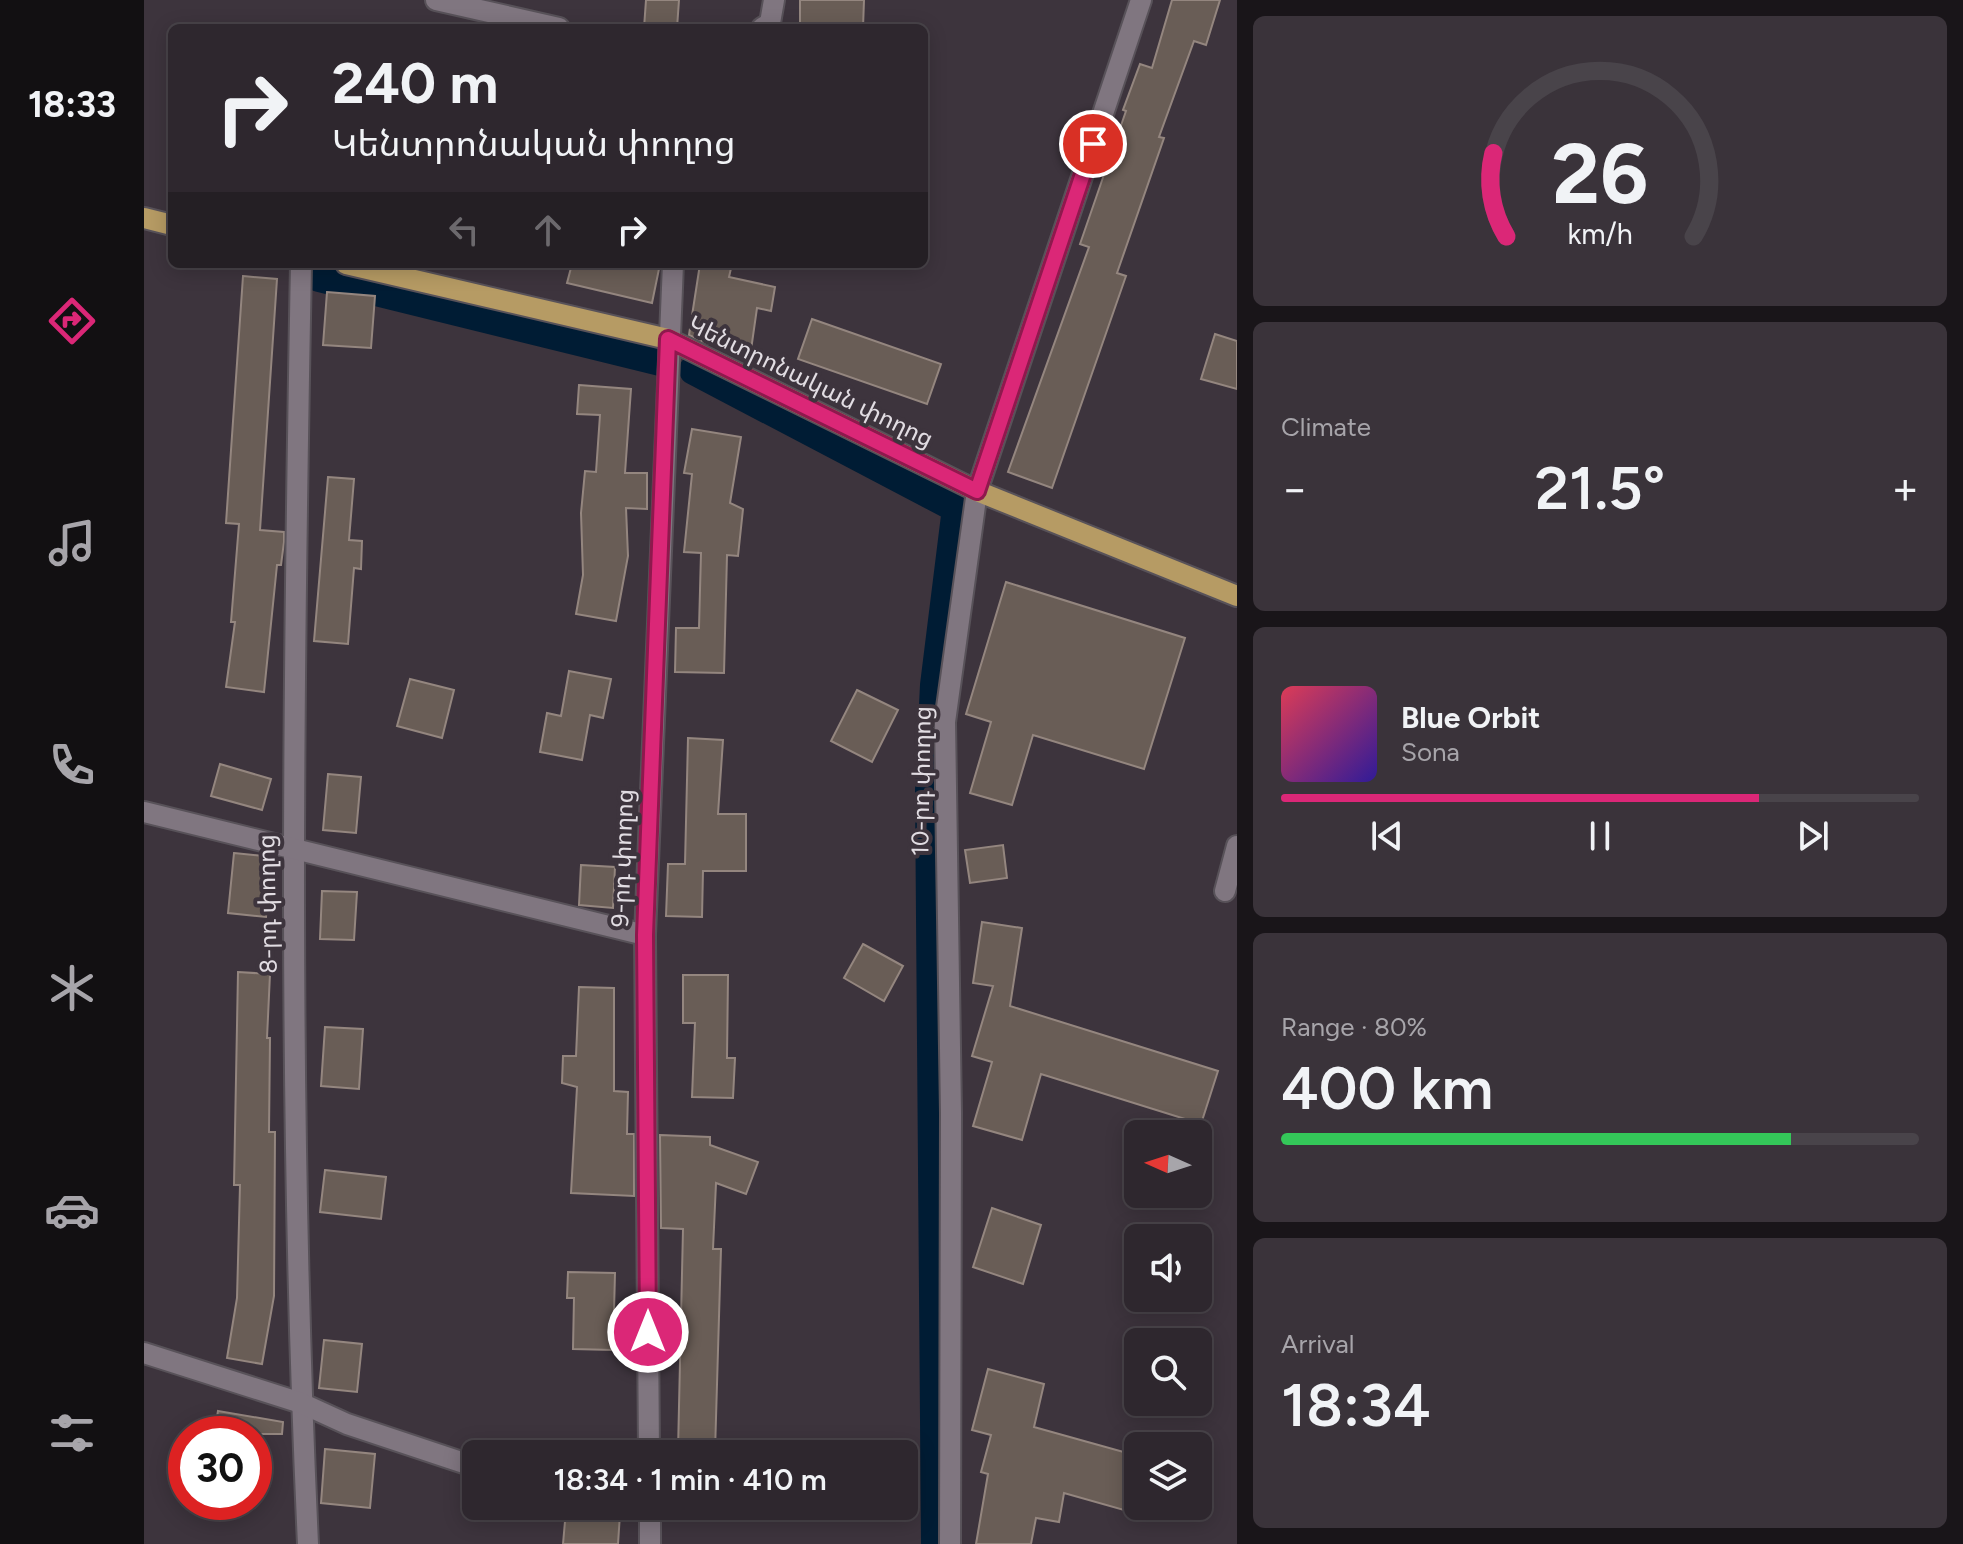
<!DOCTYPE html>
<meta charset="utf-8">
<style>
:root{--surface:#2e272e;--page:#3a333a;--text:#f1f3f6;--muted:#a7a5aa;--line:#49444a;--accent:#db2777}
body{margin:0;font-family:Figtree,"Noto Sans Armenian",sans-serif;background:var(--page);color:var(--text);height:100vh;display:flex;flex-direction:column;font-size:30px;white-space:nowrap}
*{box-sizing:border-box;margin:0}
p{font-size:26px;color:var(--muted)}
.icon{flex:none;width:44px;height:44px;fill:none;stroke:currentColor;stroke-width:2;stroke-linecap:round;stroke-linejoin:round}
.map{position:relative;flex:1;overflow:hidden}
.drawer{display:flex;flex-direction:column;gap:16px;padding:16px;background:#191519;width:726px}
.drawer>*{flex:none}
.banner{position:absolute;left:24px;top:24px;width:760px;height:244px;border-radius:12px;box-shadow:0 4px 20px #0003,0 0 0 2px var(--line);background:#2e272e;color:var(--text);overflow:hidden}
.needle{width:52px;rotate:273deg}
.fabs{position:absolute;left:980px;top:1120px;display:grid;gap:16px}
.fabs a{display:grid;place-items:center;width:88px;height:88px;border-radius:12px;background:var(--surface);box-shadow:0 4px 20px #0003,0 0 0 2px var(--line);font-size:40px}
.speed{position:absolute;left:24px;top:1416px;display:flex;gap:16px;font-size:40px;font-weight:700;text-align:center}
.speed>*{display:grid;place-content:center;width:104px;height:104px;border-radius:50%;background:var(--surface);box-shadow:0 4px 20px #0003,0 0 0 2px var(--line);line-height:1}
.speed .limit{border:12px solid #d22;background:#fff;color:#111}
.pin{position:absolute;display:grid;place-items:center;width:68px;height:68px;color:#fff;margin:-34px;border:4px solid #fff;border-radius:50%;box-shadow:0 2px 8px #0007}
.me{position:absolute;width:88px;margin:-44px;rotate:0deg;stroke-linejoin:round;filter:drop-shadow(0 0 6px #0008)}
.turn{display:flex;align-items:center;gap:28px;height:168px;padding:0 32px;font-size:36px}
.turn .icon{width:104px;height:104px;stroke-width:2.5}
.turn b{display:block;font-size:56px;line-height:68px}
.lanes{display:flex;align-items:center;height:76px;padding:0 32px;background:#0003;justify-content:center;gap:40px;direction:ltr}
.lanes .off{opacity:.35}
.big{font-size:60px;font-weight:600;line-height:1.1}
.drawer .tile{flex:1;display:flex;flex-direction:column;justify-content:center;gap:12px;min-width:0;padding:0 28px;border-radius:12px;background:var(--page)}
.drawer .dial{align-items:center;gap:0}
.dial svg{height:208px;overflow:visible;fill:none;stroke:var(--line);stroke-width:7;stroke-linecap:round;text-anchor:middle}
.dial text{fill:var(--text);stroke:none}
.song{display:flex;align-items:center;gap:24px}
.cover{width:96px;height:96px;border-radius:12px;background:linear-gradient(135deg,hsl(350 70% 55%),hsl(250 70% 35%))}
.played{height:8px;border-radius:4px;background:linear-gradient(90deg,var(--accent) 75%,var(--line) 75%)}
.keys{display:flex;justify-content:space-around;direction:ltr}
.heat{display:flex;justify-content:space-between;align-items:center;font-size:44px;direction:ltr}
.charge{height:12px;border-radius:6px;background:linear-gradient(90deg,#34c759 80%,var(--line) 0)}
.trip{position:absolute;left:318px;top:1440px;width:456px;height:80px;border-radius:12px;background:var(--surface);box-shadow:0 4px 20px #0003,0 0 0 2px var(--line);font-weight:600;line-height:80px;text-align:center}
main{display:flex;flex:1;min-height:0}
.dock{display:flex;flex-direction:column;width:144px;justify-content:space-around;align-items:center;background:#121012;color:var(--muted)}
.dock .icon{width:56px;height:56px}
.dock .selected{color:var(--accent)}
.dock b{font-size:36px;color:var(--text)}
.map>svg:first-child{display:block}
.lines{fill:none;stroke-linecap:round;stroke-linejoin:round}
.canal{stroke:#001c34;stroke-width:30}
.building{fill:#695d56;stroke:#94867f;stroke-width:2}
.minor-casing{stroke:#585259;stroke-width:24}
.major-casing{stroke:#585259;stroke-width:24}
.minor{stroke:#807680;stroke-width:20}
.major{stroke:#b69b64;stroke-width:20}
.route-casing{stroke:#8e194d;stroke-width:20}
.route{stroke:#db2777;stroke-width:14}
.labels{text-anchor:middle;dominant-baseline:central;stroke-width:8;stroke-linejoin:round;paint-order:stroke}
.street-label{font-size:24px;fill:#e2dde3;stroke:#3d343d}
</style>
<main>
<nav class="dock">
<b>18:33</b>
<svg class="icon selected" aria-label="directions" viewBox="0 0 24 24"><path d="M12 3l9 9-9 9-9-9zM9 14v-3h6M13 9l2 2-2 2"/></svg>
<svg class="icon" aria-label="music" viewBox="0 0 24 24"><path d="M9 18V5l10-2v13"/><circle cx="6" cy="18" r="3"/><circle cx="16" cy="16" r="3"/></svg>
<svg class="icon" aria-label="phone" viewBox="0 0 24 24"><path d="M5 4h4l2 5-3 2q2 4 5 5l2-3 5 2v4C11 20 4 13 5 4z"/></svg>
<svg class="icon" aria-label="climate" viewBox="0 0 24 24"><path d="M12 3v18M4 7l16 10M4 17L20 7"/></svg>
<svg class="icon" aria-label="car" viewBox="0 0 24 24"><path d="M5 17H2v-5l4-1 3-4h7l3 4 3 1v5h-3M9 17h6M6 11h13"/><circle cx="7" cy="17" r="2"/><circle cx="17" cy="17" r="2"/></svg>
<svg class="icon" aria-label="filters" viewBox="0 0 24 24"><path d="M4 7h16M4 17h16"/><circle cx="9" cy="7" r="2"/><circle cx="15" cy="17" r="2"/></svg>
</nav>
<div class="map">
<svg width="1093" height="1544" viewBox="0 0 1093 1544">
<rect width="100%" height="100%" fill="#3d343d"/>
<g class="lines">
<g class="canal">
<path d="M175,277L516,361"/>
<path d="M550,370L813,508L791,685L786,790L792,1544"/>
</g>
</g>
<g class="building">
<path d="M502,0H535L533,28H500Z"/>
<path d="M656,0H720L719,28H656Z"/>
<path d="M1028,0H1076L1062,45L1050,41L1015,137L1020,138L973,273L982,276L908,488L864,472L945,247L936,244L982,111L979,110L996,64L1008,68Z"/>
<path d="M428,264H516L508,303L423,283Z"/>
<path d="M556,264H588L585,277L631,287L627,311L613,308L607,350L562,343L545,335Z"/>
<path d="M99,276L133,279L116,530L140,532V542L137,565H133L120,692L82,687L91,622H87L95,524L82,523Z"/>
<path d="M183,292L231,296L227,348L179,345Z"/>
<path d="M668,319L797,364L783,404L654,359Z"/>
<path d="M1071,334L1093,341V389L1057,379Z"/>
<path d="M435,385L487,389L481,473H503V509L482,508L484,556L472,621L432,614L439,575L437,513L441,471L452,472L456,415L433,414Z"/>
<path d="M548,429L597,437L586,503L599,509L594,556L583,555L580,673L531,672L532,628H555L557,553L540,552L548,474L540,473Z"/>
<path d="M184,477L210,479L205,540L218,541L217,569L210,568L204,644L170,641Z"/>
<path d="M862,582L1041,638L1000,769L889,735L868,805L826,793L847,722L822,714Z"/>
<path d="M425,671L467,679L459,718L446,715L438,760L396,752L403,713L417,716Z"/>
<path d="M266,679L310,690L298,738L253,726Z"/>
<path d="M713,690L754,710L728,762L687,741Z"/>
<path d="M544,738L579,740L574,814H602V871H559L558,917L522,916L524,864H541Z"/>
<path d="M76,764L127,779L118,810L67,796Z"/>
<path d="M184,774L217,777L212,833L179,830Z"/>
<path d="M859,845L863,878L826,883L821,850Z"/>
<path d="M90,853L128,857L122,917L84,913Z"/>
<path d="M437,865L471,867L469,908L435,905Z"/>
<path d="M178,891L213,892L210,940L176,939Z"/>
<path d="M838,922L878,928L866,1006L1074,1071L1057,1124L897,1074L878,1140L829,1126L848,1062L828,1056L849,986L829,983Z"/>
<path d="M719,944L759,966L740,1001L700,978Z"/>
<path d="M94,972L126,974L123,1038H126L125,1132H131L130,1296L118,1364L83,1358L93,1298L96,1185H90Z"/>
<path d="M539,975H584L583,1058H591L589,1098L548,1097L551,1023H539Z"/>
<path d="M435,987L470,988V1091L484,1092L483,1134H490V1196L427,1193L433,1087L418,1083L419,1056H432Z"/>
<path d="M181,1027L219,1029L215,1089L177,1086Z"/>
<path d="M516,1135L566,1137V1145L614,1162L602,1194L572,1183L569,1249H577L571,1452L534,1451L539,1229L517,1228Z"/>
<path d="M181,1170L242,1177L237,1219L176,1212Z"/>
<path d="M848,1208L897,1225L879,1284L829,1267Z"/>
<path d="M424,1272L471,1273L469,1350L429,1349L430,1298H423Z"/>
<path d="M180,1340L218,1344L213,1392L175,1388Z"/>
<path d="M844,1369L900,1384L890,1427L994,1456V1514L920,1493L915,1522L892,1518L887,1544H832L844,1474L837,1472L847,1435L828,1430Z"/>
<path d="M74,1411L139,1422L138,1434H70Z"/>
<path d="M181,1449L231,1454L226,1508L177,1503Z"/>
<path d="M422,1510L476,1514L474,1544H419Z"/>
</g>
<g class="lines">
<g class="minor-casing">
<g id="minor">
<path d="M292,0L415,28"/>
<path d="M618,28L626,23L630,0"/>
<path d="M157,264C149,691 144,1118 164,1544"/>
<path d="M0,812L501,935"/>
<path d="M1081,891L1093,846"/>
<path d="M0,1353L157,1403L203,1424L332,1467"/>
<path d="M505,1454L501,935L529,264"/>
<path d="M506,1506V1544"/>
<path d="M806,1544L807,1113L801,722L833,491L997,0"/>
</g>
</g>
<g class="major-casing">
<g id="major">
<path d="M0,218L28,225"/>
<path d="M202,264L524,339L833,491L1093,596"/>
</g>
</g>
<use href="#minor" class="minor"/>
<use href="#major" class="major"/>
</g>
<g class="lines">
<g class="route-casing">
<path id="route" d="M504,1332L501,935L524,339L833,491L949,144"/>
</g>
<use href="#route" class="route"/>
</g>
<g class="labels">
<g class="street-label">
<text transform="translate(667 381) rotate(26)">Կենտրոնական փողոց</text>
<text transform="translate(777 781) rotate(-89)">10-րդ փողոց</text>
<text transform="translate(478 858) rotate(-88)">9-րդ փողոց</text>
<text transform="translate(123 904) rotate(-91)">8-րդ փողոց</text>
</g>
</g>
</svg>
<div class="fabs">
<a><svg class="needle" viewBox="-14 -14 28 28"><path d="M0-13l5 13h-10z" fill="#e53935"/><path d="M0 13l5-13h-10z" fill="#a7a5aa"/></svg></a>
<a><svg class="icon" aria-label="sound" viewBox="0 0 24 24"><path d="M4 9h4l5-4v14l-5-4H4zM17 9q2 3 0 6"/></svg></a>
<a><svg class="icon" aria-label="search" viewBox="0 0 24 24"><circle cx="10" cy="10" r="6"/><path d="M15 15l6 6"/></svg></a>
<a><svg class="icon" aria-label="layers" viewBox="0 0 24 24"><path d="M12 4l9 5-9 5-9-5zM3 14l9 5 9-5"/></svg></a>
</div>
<div class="speed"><div class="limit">30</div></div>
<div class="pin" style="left:949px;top:144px;background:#d93025"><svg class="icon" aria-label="arrive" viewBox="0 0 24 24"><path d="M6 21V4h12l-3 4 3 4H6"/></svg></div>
<svg class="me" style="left:504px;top:1332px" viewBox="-20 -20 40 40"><circle r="17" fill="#db2777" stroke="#fff" stroke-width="3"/><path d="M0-11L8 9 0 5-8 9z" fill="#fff"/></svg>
<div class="trip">18:34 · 1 min · 410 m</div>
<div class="banner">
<div class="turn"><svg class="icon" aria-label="right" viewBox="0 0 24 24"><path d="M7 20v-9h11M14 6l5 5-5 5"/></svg><div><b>240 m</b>Կենտրոնական փողոց</div></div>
<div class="lanes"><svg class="icon off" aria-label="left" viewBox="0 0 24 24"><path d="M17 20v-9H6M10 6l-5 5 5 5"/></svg><svg class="icon off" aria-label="ahead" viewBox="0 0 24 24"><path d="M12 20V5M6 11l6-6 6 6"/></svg><svg class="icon" aria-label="right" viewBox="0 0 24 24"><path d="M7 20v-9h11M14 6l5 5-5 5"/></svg></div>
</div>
</div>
<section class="drawer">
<div class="tile dial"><svg viewBox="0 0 100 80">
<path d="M14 69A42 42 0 1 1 86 69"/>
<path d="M14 69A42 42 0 0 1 9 37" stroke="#db2777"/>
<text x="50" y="56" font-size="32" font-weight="700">26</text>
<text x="50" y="72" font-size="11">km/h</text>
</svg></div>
<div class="tile"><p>Climate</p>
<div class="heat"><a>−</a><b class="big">21.5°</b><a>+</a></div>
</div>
<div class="tile">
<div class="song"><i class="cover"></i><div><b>Blue Orbit</b><p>Sona</p></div></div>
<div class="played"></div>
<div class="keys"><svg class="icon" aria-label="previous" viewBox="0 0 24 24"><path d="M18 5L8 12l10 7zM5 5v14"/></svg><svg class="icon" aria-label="pause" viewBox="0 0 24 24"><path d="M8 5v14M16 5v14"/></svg><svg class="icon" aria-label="next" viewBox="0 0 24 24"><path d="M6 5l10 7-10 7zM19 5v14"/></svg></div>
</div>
<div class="tile"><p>Range · 80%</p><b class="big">400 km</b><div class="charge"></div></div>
<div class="tile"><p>Arrival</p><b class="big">18:34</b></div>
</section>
</main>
